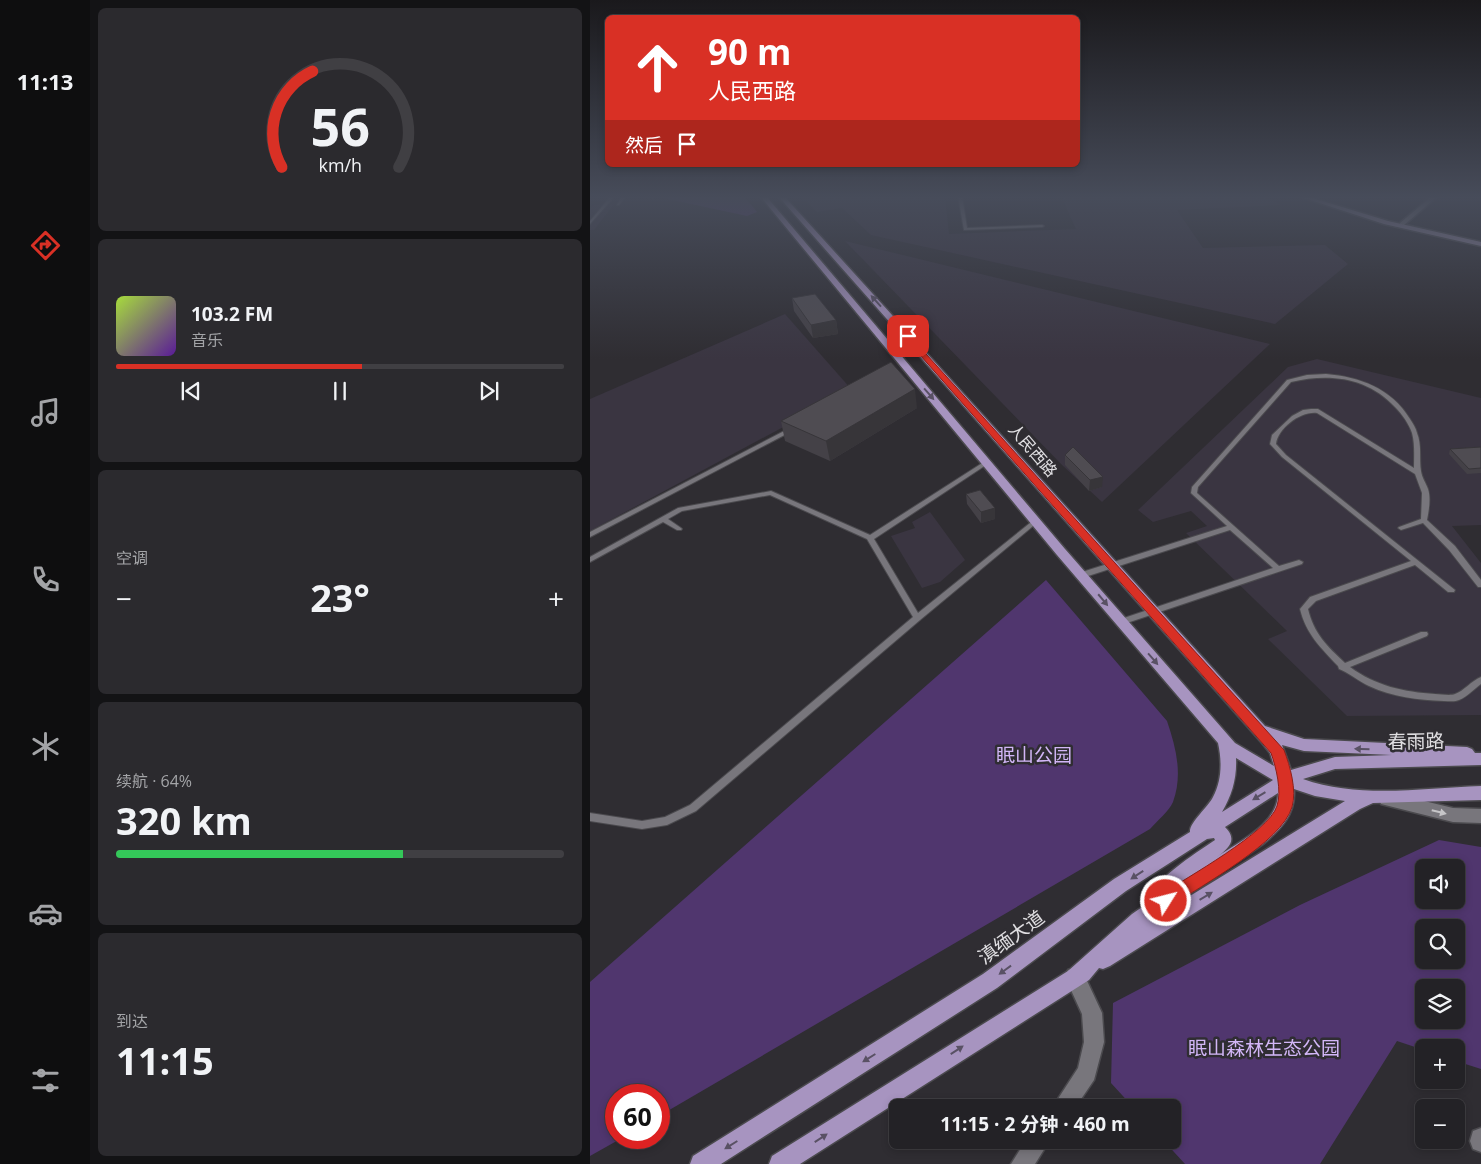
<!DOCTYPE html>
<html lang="zh">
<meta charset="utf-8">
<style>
:root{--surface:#232226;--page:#2b2a2e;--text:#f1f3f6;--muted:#a3a4a7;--line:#403f43;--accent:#d93025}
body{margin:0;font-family:"Open Sans","Noto Sans SC",sans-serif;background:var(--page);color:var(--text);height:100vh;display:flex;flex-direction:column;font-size:19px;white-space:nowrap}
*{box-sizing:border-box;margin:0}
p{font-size:16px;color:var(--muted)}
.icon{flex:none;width:28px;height:28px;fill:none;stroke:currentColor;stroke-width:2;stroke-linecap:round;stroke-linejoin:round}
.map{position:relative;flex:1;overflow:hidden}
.side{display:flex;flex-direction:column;gap:8px;padding:8px;background:#131315;width:500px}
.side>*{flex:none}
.banner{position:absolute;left:15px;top:15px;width:475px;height:152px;border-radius:8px;box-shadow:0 2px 8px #0003,0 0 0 1px var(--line);background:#d93025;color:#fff;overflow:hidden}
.buttons{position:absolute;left:825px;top:859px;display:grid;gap:10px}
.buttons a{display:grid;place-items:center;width:50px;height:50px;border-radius:8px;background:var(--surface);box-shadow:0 2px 8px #0003,0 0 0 1px var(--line);font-size:25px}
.speed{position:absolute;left:15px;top:1084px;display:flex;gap:10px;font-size:25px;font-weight:700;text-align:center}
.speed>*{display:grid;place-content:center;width:65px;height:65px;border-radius:50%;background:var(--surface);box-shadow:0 2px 8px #0003,0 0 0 1px var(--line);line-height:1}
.speed .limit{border:8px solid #d22;background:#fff;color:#111}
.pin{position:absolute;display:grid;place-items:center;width:42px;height:42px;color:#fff;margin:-21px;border-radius:10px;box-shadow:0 2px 8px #0006}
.me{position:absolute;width:55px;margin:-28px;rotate:54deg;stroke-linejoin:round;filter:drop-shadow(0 0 4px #0008)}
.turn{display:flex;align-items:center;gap:18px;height:105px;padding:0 20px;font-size:22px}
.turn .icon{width:65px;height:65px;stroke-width:2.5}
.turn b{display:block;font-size:35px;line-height:42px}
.then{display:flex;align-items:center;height:48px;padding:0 20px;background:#0003;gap:10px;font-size:19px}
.big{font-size:38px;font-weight:700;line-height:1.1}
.side .card{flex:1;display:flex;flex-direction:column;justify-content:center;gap:8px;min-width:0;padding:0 18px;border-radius:8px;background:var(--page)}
.side .dial{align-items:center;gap:0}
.dial svg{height:130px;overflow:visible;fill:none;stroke:var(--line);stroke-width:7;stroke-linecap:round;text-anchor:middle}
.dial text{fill:var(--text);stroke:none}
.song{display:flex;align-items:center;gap:15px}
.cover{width:60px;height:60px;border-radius:8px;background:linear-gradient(135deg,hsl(80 70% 55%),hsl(270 70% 35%))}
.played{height:5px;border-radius:2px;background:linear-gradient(90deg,var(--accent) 55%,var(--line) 55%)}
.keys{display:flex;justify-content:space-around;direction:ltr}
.heat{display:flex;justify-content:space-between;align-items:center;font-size:28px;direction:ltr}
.charge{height:8px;border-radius:4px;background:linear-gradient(90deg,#34c759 64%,var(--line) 0)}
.trip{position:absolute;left:299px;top:1099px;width:292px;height:50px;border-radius:8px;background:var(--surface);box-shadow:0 2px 8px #0003,0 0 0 1px var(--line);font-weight:700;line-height:50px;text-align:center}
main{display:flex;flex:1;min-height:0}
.tab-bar{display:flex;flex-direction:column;width:90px;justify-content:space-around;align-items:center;background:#0e0e0f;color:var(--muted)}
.tab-bar .icon{width:35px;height:35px}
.tab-bar .selected{color:var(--accent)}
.tab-bar b{font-size:22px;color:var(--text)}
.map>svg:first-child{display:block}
.built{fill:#3a3541}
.green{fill:#50366e;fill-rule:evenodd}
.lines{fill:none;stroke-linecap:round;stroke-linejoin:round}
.lane-casing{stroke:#4b4a4e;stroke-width:2}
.street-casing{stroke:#4b4a4e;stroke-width:3}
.secondary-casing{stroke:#4b4a4e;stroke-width:3}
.primary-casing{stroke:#4b4a4e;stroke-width:3}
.path{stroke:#737176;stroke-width:1;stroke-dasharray:2.5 1;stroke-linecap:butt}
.lane{fill:#78767c;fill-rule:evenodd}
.street{fill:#78767c;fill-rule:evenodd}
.secondary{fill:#8f859e;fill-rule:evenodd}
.primary{fill:#a794c0;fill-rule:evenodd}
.wall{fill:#444147}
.shaded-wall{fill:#373539}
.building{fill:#4f4c52;stroke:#373539}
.oneway{fill:#595164}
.oneway2{fill:#c6c5c8}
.route{fill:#d93025;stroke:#8d1f18}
.labels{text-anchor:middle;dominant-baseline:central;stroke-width:5;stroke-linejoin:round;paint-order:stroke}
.street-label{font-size:16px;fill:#e0dfe2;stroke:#2f2d32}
.near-street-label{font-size:19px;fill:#e0dfe2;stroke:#2f2d32}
.near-park-label{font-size:19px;fill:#d2b6f7;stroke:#2f2d32}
</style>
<main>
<nav class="tab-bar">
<b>11:13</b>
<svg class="icon selected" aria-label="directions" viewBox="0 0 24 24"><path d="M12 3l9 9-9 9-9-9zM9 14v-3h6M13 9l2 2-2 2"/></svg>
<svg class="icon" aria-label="music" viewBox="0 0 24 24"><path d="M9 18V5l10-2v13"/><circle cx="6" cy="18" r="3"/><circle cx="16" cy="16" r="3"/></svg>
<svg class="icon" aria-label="phone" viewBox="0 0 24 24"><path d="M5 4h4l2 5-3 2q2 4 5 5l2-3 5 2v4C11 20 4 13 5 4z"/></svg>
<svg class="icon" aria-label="climate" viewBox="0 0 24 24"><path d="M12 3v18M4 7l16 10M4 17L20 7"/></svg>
<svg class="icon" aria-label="car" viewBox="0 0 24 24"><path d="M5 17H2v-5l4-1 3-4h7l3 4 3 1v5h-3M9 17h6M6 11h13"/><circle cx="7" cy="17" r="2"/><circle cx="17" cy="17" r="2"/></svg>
<svg class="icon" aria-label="filters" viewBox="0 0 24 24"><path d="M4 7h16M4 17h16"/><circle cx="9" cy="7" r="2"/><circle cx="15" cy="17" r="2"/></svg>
</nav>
<section class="side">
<div class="card dial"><svg viewBox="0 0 100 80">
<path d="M14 69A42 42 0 1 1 86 69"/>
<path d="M14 69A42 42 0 0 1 33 10" stroke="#d93025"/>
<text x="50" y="56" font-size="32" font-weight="700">56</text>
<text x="50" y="72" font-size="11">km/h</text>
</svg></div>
<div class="card">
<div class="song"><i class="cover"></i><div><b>103.2 FM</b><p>音乐</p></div></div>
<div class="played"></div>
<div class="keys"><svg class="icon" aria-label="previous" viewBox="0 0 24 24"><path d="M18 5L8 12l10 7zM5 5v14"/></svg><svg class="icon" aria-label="pause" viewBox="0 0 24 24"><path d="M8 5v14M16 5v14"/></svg><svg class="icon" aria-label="next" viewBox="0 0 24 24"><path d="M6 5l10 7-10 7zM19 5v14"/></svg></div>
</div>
<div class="card"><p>空调</p>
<div class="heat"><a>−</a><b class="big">23°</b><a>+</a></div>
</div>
<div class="card"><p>续航 · 64%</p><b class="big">320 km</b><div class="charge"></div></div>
<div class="card"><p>到达</p><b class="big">11:15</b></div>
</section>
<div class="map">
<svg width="891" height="1164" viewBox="0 0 891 1164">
<rect width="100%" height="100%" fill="#2f2d32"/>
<g class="built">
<path d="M228,196H355L359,234L486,229L471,196H674L691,205L587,210L613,248L735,245L758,264L685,324L281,235L252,208L227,212L213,198Z"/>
<path d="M24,204L4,230H0V209L4,205Z"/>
<path d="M255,241L680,344L512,502L472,465Z"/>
<path d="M195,314L262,390L0,531V399Z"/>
<path d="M727,359L891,398V525L862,526L891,563V715L757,716L678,639L697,631L596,533L617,526L601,511L563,522L548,510L698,367Z"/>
<path d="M340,512L375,560L350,582L332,588L301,536L325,528L322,522Z"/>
</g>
<g class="green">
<path d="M64,196H154L167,212L157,216Z"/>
<path d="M456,580L577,721C586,748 593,774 583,802C579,811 567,821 560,829L69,1116V1095H26V1138H32L0,1156V982Z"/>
<path d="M849,840L891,847V1069L866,1061V1048H834V1050L807,1041L730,1164H595L573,1140H582V1108L543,1107L521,1083L523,1003L710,905ZM834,868H866V900H834ZM834,928H866V960H834ZM834,988H866V1020H834Z"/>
</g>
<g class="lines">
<g class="lane-casing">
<g id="lane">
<path d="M21,196H25L0,224V221Z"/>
<path d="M32,196H36L29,205H27Z"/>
<path d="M368,196H372L377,228L452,225L454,226L452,227L374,230Z"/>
<path d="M736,374C770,377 801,388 820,419C823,424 826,428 827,433C832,445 829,458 831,471C832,478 836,483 838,489C841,498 839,510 837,520L865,546L891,580V587H888L859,550L833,523L811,530L808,528L809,527L831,519L832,493L825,474L727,413C711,411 688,428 686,444L696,455L865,590L864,592H858L825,565L726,601L718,609C724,634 737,646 755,663L831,632H837L838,634L837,636L760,667C786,686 814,692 845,694C851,694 860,696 865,694C874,691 881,681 891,677V684C884,689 877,697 869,700C865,702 859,701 854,701C828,700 802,697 779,686C770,682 756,671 749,669L748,666C731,648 716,634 710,609L720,597L821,561L692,457L680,444L682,435L702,416L713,410L721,409H728L824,468C824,457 825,444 822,433C819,424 812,414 805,407C777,377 739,373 701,382L608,487L607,493L689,566L709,560L713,562L712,564L531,625L527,622L528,620L683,568L640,530L495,577H492L488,575L489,573L637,526L602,494L601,493L602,487L697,380L717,375Z"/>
<path d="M202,427L205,429L204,430L0,537V532Z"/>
<path d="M397,460L399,461V463L284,539L328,613L445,519H449L450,520L449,521L330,620L106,811L77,825L52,829L0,821V813L52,821L75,817L100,805L323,617L277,539L180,495L92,511L78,519L91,528L92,529L91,530H87L73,522L0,562V557L88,508L181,491L280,535Z"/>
</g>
</g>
<g class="street-casing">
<g id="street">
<path d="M842,196H848L814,225H810V223Z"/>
<path d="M797,792L863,808L891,809V823L863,822L791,804L789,799L791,794Z"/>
<path d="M485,968L492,970L512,1013L514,1042L504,1080L485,1108H462L488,1068L494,1042L492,1014L475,977L478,970Z"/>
<path d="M891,1128V1152L883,1149L880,1141L883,1131Z"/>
<path d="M436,1140H460L445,1164H421Z"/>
</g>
</g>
<g class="secondary-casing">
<path id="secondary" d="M708,196H716L798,221L891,242V246L794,224Z"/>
</g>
<g class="primary-casing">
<path id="primary" d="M170,196H176L475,549L645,743L684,766L680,753L672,743L188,196H194L675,726L714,739L877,747L882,749L885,753H891V765L745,769L713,779C769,799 833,788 891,786V800L783,803L770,809L520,966L513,969L509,968L499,980L210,1164H179L182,1156L478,971L542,914L555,905C557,884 607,852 625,840L624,838L617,839L536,891L407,988L131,1164H100L103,1156L393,974L524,879L600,832C599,823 618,807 623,797C632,780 632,761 628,743L467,555ZM692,745L714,751L802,755L745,757L701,770ZM646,758L683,780L632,812C642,795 647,778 646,758ZM704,789L725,796L755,801L577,910L673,844C691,829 706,814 704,789ZM688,793C688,824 650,841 627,857C639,848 648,840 635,827Z"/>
</g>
<path class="path" d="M47,196L61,198L72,196"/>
<use href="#lane" class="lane"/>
<use href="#street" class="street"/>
<use href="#secondary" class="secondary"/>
<use href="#primary" class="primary"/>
</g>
<g class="wall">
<path d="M202,298L246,320L248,334L223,338L204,311Z"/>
<path d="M327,408L240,461L195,441L191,421Z"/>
<path d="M891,447V473L877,474L859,454L860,449Z"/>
<path d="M475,455L512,487L499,491L475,465Z"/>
<path d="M376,494L405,519L391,523L377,504Z"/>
</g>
<g class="shaded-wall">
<path d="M246,320L248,334L223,338L221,325Z"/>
<path d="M325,389L327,408L240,461L236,441Z"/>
<path d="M513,477L512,487L499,491L500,480Z"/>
<path d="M405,508V519L391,523V512Z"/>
</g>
<g class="building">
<path d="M225,294L246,320L221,325L202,298Z"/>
<path d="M301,362L325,389L236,441L191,421Z"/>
<path d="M483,447L513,477L500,480L475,455Z"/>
<path d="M891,447V468L879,469L860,449Z"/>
<path d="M390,490L405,508L391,512L376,494Z"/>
</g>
<defs><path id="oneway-solid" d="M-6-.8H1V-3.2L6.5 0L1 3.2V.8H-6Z" transform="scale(1.25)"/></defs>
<g class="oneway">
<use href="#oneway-solid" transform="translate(286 301) rotate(-132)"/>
<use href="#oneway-solid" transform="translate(339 394) rotate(49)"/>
<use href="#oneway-solid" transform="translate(513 600) rotate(50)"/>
<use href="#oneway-solid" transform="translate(563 659) rotate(49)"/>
<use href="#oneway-solid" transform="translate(772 749) rotate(-178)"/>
<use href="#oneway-solid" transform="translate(669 796) rotate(149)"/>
<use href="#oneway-solid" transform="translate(547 875) rotate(147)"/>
<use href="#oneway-solid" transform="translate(616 896) rotate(-31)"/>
<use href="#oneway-solid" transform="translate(415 970) rotate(144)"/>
<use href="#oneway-solid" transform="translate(367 1050) rotate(-33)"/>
<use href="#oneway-solid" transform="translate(279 1058) rotate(148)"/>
<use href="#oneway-solid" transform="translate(231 1138) rotate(-33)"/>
<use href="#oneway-solid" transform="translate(141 1145) rotate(148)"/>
</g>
<use class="oneway2" href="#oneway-solid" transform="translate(849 812) rotate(14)"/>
<linearGradient id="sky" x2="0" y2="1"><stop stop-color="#1a191c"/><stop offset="0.55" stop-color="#474c5a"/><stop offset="1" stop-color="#474c5a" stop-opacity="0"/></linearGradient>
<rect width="891" height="359" fill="url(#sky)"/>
<path class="route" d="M318,334L694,750C700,766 707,790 702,807C692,842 612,885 581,906L576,908L570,906L568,901L570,895C596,878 679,832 687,806C692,791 686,767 681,753L315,338V335Z"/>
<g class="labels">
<g class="street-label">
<text transform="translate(443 450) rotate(49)">人民西路</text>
</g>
<g class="near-street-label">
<text transform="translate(826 741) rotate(-1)">春雨路</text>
<text transform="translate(421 937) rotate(-36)">滇缅大道</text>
</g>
<g class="near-park-label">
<text x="444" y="755">眠山公园</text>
<text x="674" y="1048">眠山森林生态公园</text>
</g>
</g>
</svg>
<div class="buttons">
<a><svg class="icon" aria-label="sound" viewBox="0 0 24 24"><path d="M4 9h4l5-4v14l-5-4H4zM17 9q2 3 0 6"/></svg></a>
<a><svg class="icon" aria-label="search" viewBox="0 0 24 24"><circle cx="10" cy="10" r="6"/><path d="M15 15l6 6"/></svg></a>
<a><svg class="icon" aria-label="layers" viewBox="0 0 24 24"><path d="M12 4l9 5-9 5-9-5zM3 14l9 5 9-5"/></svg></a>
<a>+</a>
<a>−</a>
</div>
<div class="speed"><div class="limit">60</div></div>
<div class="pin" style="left:318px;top:336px;background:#d93025"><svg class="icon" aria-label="arrive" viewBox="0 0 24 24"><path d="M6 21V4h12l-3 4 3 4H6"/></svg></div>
<svg class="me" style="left:576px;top:901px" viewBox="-20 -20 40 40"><circle r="17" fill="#d93025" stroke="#fff" stroke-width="3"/><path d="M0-11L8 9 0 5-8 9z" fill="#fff"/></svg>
<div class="trip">11:15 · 2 分钟 · 460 m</div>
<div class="banner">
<div class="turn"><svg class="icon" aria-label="ahead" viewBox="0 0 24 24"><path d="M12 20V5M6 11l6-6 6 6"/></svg><div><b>90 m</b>人民西路</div></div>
<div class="then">然后<svg class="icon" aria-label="arrive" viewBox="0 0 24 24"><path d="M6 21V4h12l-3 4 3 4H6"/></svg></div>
</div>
</div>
</main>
